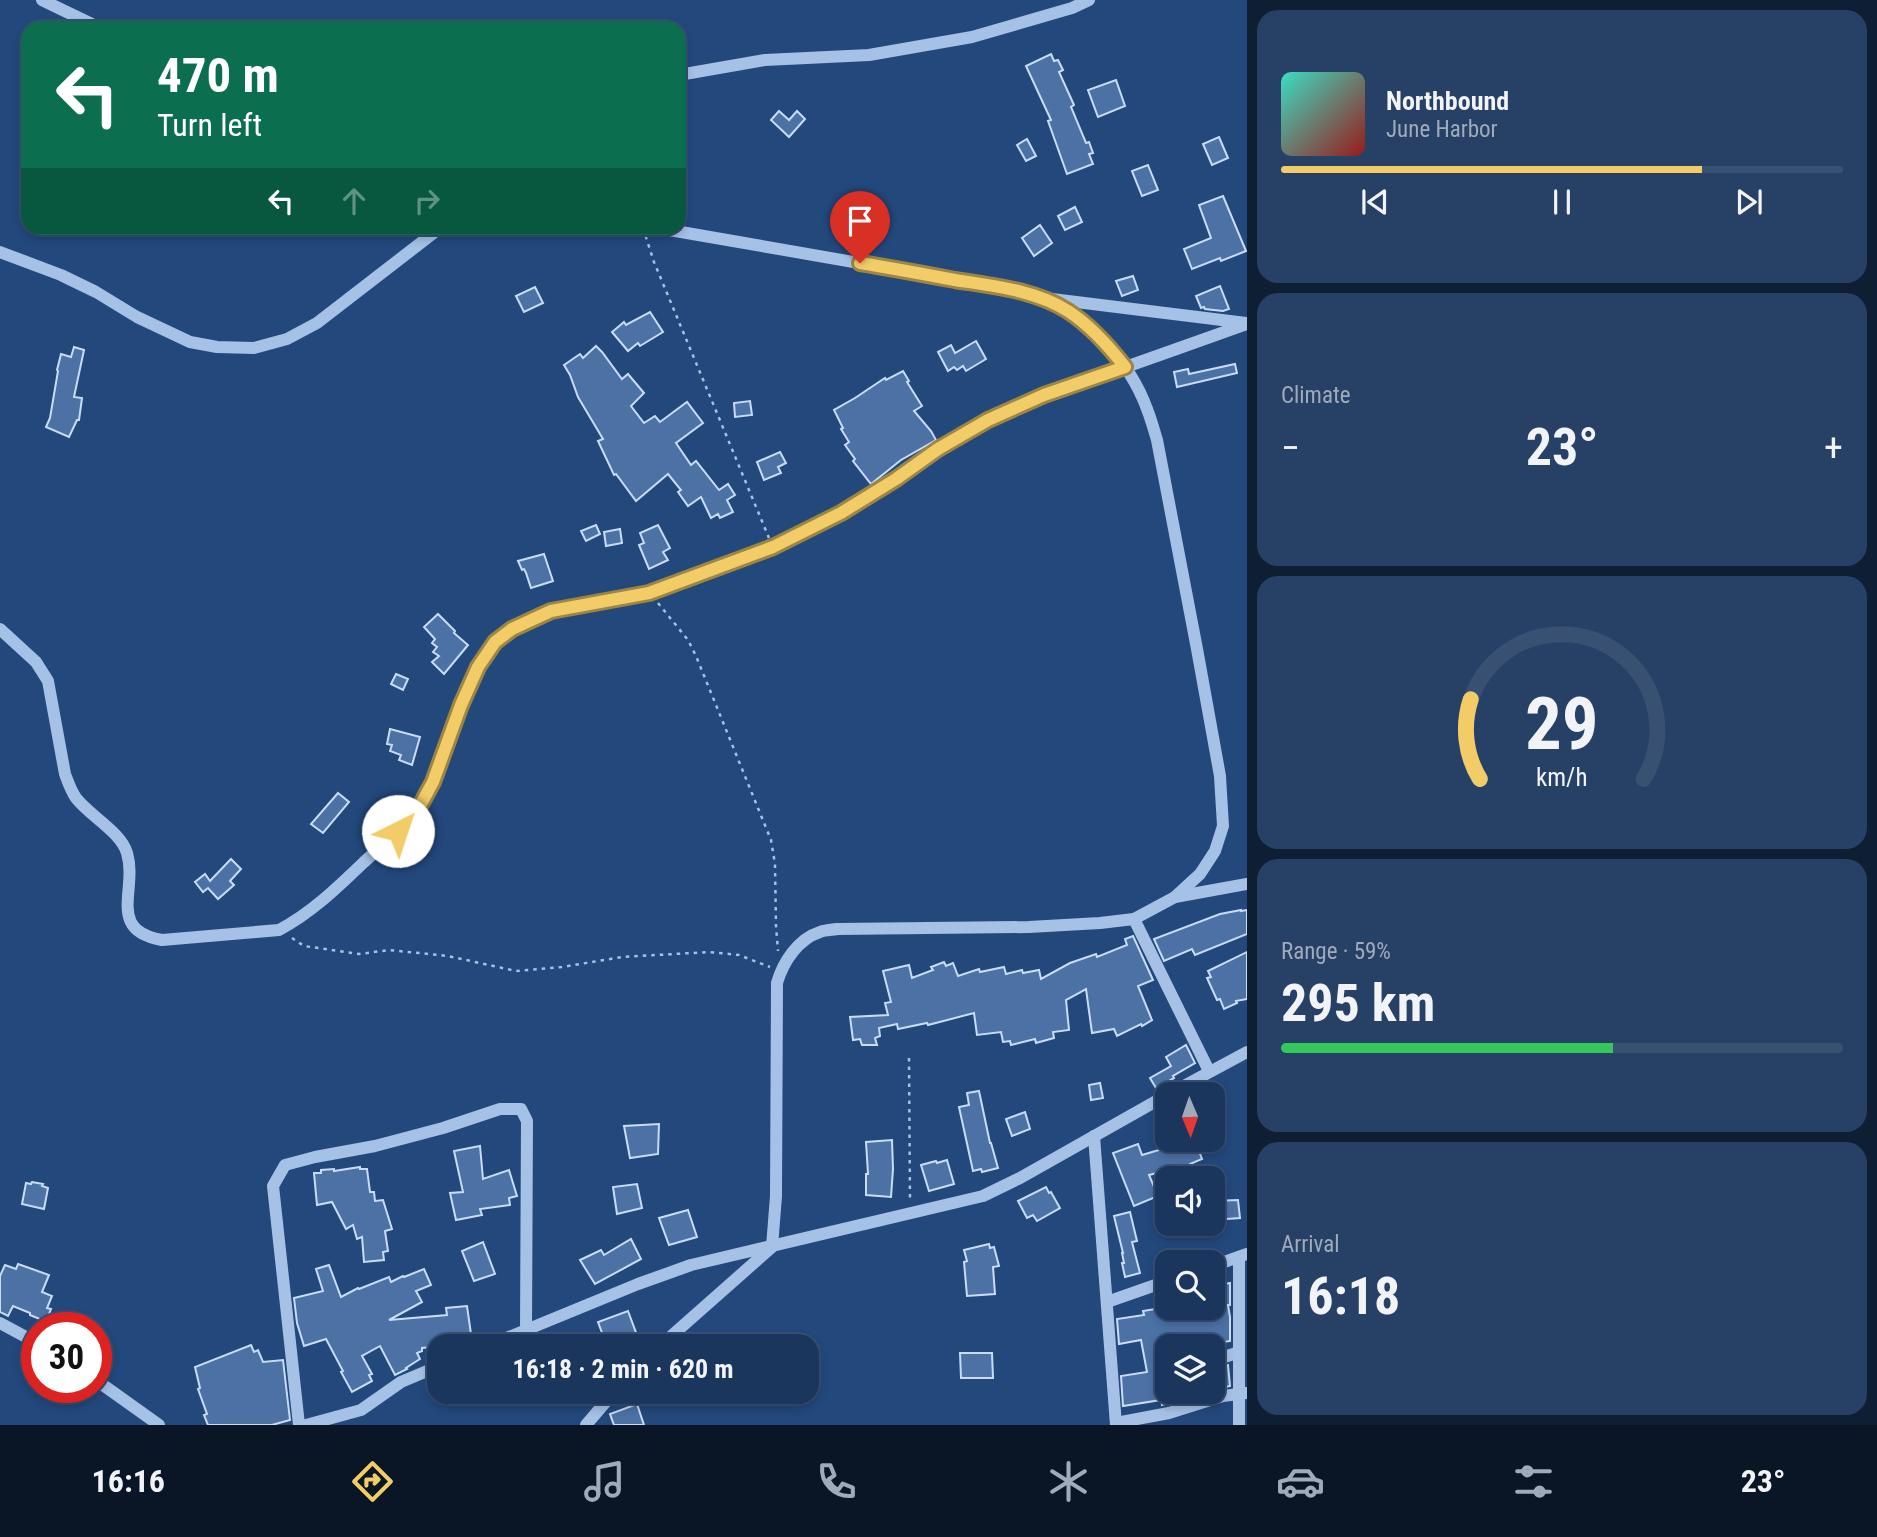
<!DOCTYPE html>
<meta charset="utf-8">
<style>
:root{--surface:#1a365d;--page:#274166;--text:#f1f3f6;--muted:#9fabbc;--line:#385072;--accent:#f1cc67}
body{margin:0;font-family:"Roboto Condensed",sans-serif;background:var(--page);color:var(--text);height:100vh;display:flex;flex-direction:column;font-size:26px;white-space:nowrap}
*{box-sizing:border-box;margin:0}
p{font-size:23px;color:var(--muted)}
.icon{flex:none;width:38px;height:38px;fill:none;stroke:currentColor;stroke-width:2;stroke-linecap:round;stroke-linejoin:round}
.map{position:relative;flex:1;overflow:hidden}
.panel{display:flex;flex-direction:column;gap:10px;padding:10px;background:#0e1e33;width:630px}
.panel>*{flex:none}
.guide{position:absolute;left:21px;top:21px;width:665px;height:214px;border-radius:21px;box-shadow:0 4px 10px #0003,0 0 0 2px var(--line);background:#0b6e4f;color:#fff;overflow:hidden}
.needle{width:46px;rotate:178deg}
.controls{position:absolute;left:1155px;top:1082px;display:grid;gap:14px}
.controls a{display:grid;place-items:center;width:70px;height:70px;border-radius:14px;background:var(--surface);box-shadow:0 4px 10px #0003,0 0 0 2px var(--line);font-size:35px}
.speed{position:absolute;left:21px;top:1312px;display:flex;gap:14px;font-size:35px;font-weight:700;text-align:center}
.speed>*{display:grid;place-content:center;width:91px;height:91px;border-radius:50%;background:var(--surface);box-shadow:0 4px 10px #0003,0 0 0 2px var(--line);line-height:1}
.speed .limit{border:10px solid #d22;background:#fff;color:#111}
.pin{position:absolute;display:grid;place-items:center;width:60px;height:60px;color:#fff;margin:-72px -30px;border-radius:50% 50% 50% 0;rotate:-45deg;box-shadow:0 0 7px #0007}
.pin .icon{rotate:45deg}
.me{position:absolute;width:77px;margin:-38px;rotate:41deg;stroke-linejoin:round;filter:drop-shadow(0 0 5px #0008)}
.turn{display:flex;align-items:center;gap:24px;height:147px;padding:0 21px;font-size:32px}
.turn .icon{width:91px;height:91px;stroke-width:2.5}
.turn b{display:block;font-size:49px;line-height:60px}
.lanes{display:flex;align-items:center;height:66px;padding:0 21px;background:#0003;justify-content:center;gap:35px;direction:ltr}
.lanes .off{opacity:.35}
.big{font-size:52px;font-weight:700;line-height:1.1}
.panel .widget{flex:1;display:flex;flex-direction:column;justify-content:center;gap:10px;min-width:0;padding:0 24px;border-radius:21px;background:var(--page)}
.panel .dial{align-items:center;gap:0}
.dial svg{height:182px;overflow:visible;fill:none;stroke:var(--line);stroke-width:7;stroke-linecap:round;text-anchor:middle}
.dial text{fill:var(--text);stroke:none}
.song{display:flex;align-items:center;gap:21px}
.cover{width:84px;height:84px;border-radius:10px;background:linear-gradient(135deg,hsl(170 70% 55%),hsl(0 70% 35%))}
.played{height:7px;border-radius:4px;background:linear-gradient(90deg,var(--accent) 75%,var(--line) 75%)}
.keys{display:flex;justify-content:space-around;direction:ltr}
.heat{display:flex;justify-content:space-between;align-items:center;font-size:38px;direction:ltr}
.charge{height:10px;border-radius:5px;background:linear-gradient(90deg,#34c759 59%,var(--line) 0)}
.trip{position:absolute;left:427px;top:1334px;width:392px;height:70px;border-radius:21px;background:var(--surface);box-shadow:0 4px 10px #0003,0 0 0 2px var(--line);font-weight:700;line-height:70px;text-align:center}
.dock{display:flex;height:112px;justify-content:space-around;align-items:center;background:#0a1625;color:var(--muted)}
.dock .icon{width:49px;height:49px}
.dock .selected{color:var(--accent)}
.dock b{font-size:32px;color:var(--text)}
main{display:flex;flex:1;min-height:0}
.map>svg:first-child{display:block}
.building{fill:#4b71a5;stroke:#c8dcf5;stroke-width:2}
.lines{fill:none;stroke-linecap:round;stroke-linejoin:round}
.path{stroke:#a5c1e6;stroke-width:2.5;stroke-dasharray:3.5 5;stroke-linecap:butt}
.minor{stroke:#a5c1e6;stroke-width:12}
.route-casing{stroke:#9d8543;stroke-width:18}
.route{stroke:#f1cc67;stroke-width:12}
</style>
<main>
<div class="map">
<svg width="1247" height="1425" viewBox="0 0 1247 1425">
<rect width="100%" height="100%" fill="#22487c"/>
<g class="building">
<path d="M1051,54L1054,61L1058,60L1063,70L1059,72L1074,105L1071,107L1086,143L1089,142L1093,153L1089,154L1093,164L1067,174L1048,121L1051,120L1026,66Z"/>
<path d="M1116,80L1125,106L1098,117L1088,90Z"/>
<path d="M779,111L789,120L797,111L805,119L789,137L771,120Z"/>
<path d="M1219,137L1228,158L1212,165L1203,144Z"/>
<path d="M1027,139L1036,156L1026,161L1017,145Z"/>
<path d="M1148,165L1158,190L1142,196L1132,171Z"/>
<path d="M1223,196L1246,251L1221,261L1220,258L1192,269L1184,249L1211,238L1199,205Z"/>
<path d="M1075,207L1082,222L1065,230L1058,216Z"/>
<path d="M1040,225L1052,243L1034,256L1022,238Z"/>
<path d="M1133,276L1138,290L1122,296L1116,281Z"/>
<path d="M1220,286L1229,309L1223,311L1205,309L1204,307L1201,308L1196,296Z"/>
<path d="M535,287L543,303L524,312L516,296Z"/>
<path d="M650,312L663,332L640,346L638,343L628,351L612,332L624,322L626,325Z"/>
<path d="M976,341L986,359L966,371L963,366L957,370L954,367L948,371L938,352L951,345L955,353Z"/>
<path d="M596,346L602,352L622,379L628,374L644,393L631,406L644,423L655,416L660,422L687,402L703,423L676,443L691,465L696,461L719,490L728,484L735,495L727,500L733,512L720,518L718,514L711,518L701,497L688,506L678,492L681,490L668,474L636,501L616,474L614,475L598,441L603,439L578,397L570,375L564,365L580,354L583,358Z"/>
<path d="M74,347L84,350L74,397L82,398L79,420H77L69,437L46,427L50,418L58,371L57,370L61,354L71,357Z"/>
<path d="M1235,364L1237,373L1177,387L1174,372L1188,369L1189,374Z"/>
<path d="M903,371L909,381L907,382L922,406L914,411L931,431L936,440L901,460L871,484L853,461L855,459L845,445L849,442L841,429L843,428L834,410L855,398L885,378L886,380Z"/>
<path d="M750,401L752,415L735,417L734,403Z"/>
<path d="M780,452L786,463L778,467L781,473L764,480L757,462Z"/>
<path d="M596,525L600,534L586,541L581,531Z"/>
<path d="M658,525L670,548L663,552L668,560L649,569L639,545L644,543L640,533Z"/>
<path d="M620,529L622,543L606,546L604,532Z"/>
<path d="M544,554L553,581L531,588L526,573L524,569L522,570L518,561Z"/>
<path d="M438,614L455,631L454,633L468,645L444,674L432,662L439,656L433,652L437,647L432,643L435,639L424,627Z"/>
<path d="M396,674L408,679L403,690L391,684Z"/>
<path d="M390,729L420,737L412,765L399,760L401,755L390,751L392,745L387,744Z"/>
<path d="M338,793L349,802L323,833L311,824Z"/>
<path d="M231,859L241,869L230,881L234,885L218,899L208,888L203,892L195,882L205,874L210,881Z"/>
<path d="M1241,910V911L1247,910V934L1195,955L1192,949L1164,961L1154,939L1220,914Z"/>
<path d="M1133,936L1153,980L1138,986L1152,1020L1142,1026L1141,1024L1117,1036L1114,1029L1092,1033L1086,989L1066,1000L1069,1030L1053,1032L1054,1038L1036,1043L1035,1039L1011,1045L1010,1041L1003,1042L1001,1032L977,1035L974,1013L928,1025L927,1023L898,1029L897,1024L879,1028L880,1036L875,1038L877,1045H862L860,1039L853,1040L850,1017L888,1015L885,1003L891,1002L883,971L909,965L912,978L933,970L931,967L944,962L946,966L953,963L958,976L979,969L980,972L1004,967L1006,974L1022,970L1023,973L1039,970L1041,979L1070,963L1096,954L1097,957L1127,945L1125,939Z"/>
<path d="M1247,952V999L1236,1001L1237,1003L1224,1009L1220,999L1217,1000L1207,978L1211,977L1208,971Z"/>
<path d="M1186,1045L1195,1063L1173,1076L1174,1078L1156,1088L1150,1078L1171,1066L1166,1057Z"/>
<path d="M1100,1083L1103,1098L1091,1100L1089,1085Z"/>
<path d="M979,1091L990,1143H991L998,1168L982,1172L981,1169L973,1171L959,1107L969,1105L967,1093Z"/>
<path d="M1025,1112L1030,1129L1012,1136L1006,1119Z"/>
<path d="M659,1124L658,1154L630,1158L624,1126Z"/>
<path d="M1166,1139H1204L1207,1148L1199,1151L1202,1159L1190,1164L1191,1167L1178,1172L1177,1168L1149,1175L1158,1196L1134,1206L1113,1153L1138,1144L1142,1155L1169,1147Z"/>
<path d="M892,1140L893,1169L891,1197L866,1195V1174H868L866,1142Z"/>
<path d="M480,1146L483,1179L509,1170L517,1196L509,1198L510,1205L480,1209L482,1215L456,1220L450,1193L463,1192L454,1151Z"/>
<path d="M947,1160L954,1184L929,1191L921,1165L936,1161L937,1163Z"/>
<path d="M360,1167V1169H367L370,1192H374L375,1201L383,1200L392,1229L385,1231L388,1251L383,1252L384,1260L364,1262L362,1237L357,1239L353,1225L346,1229L332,1202L317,1205L314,1173H321V1170L334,1169V1171Z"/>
<path d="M32,1182L43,1184L42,1186L48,1188L44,1209L22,1204L26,1183L31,1184Z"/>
<path d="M637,1184L642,1208L617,1214L613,1187Z"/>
<path d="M1046,1187L1049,1193L1051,1192L1060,1208L1037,1221L1033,1215L1027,1218L1018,1201Z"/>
<path d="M1238,1200L1240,1218L1213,1220V1201Z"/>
<path d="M688,1210L697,1237L669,1245L659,1218Z"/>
<path d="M1130,1212L1137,1241L1132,1242L1140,1273L1125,1277L1122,1263H1124L1122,1253H1123L1114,1216Z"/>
<path d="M631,1239L641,1259L595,1284L580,1260L601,1250L604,1255Z"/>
<path d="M483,1242L495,1274L474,1281L462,1251Z"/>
<path d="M989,1244L990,1248L994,1247L999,1266L993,1267L995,1294L967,1296L964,1262L967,1261L964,1250Z"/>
<path d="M18,1264L49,1275L42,1292L52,1296L47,1308L51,1309L47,1319L43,1318L42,1320L30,1315V1313L13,1306L8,1316L0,1312V1276L5,1265L16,1269Z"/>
<path d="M329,1265L341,1297L358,1288L359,1289L389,1277L391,1282L403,1276L404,1277L424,1269L431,1285L416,1291L422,1302L389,1320L447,1315L446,1308L467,1306L471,1334L446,1338V1343L442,1344L443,1346L422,1348V1351L417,1353L420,1359L406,1368L407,1369L395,1375L380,1346L362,1356L372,1374L369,1375L372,1381L352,1392L341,1372L343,1371L326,1339L304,1346L297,1323L294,1298L323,1291L316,1269Z"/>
<path d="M1230,1283V1305H1228L1230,1317V1341L1224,1342L1225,1348L1213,1352V1346H1167V1391H1189L1190,1397L1162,1405L1161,1400L1123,1406L1121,1376L1147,1372L1141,1340L1119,1344L1117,1319L1144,1315L1143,1311L1167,1307H1213V1286Z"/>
<path d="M628,1311L638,1338L618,1346H607L598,1322Z"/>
<path d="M251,1345L254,1352L258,1350L263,1362L283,1360L290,1420L272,1425H208L204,1415L207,1414L198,1389L200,1388L195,1367Z"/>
<path d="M960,1353H992L993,1378H961Z"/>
<path d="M1228,1365L1230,1386L1213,1390V1370Z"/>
<path d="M637,1404L644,1425H614L610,1414Z"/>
</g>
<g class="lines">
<g class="path">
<path d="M643,228L654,262L769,538"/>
<path d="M658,603L688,640L696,656L771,840L775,864L776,926L778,951"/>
<path d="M292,938L304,946L359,954L389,950L448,956L516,971L562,967L622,957L709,952L739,955L770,967"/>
<path d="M909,1058L910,1202"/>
</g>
<g class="minor">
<path d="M42,0L100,28"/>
<path d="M679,75L765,60L869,55L972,37L1072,8L1089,0"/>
<path d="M658,228L997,287C1012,290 1026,293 1040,297C1086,313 1131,364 1147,409C1151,419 1154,430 1157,440L1197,649L1220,776L1223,826L1215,851L1200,874L1175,897L1134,919L1100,923L1029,927L837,929C832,930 825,930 820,932C798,939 783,962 777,983L776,1196L772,1247L660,1346"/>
<path d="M0,252L61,275L96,292L137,317L190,342L217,347L254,348L287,339L317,323L440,228"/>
<path d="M1052,299L1246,323"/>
<path d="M0,629L36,662L48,681L65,774C68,782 71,791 76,798C90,816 121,832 127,853C138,890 106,930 162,940L279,930C311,913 337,888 363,863C389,839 418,815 433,782C447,749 457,714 472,682C478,668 486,651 496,641C537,601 619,603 672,586C730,567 789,543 842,512C892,484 937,445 989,420C1026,401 1066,388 1106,374C1153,357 1200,341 1247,324"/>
<path d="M1175,897L1247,884"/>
<path d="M1134,919L1209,1071"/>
<path d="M1169,1094L1247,1052"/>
<path d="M1094,1136L1116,1425"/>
<path d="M1213,1266L1247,1254"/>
<path d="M1107,1302L1167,1281"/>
<path d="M0,1323L37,1343"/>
<path d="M487,1346L638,1284L691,1265L983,1196L1020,1178L1167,1095"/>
<path d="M1213,1361L1239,1352"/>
<path d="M96,1380L159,1425"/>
<path d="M1116,1423L1169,1413L1223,1396L1247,1393"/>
<path d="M299,1425L273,1186L285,1165L315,1157L375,1146L443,1128L500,1109H521L527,1121L526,1329"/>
<path d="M306,1425L361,1410L401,1382L439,1366"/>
<path d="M586,1425L615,1391"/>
<path d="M1239,1425V1257"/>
</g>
</g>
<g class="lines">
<g class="route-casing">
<path id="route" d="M398,831L421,804L433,782L461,705L478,667L495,642L512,629L551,611L649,593L773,547L841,513L896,479L938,449L988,420L1044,395L1125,367C1108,345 1091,326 1068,311C1035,290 993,286 955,280C923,274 891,268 860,263"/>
</g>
<use href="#route" class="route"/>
</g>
</svg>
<div class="controls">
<a><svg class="needle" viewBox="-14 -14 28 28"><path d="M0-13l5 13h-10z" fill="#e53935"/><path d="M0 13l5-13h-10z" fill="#9fabbc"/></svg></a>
<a><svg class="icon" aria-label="sound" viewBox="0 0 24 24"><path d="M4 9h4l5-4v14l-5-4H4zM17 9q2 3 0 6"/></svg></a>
<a><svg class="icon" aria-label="search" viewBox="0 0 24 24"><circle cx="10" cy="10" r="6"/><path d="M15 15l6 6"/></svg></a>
<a><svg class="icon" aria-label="layers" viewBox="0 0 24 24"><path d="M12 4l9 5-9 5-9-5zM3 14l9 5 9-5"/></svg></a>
</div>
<div class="speed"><div class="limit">30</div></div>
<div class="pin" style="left:860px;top:263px;background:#d93025"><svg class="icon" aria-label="arrive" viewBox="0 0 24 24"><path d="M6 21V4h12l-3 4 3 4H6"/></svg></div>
<svg class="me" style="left:398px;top:831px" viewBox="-20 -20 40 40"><circle r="19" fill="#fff"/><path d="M0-13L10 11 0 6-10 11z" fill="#f1cc67"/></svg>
<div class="trip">16:18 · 2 min · 620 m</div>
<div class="guide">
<div class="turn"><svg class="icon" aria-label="left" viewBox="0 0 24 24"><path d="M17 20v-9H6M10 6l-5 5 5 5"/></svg><div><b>470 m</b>Turn left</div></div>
<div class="lanes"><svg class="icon" aria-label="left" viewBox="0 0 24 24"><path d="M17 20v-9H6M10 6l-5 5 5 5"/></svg><svg class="icon off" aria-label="ahead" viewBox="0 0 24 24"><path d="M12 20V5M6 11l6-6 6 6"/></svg><svg class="icon off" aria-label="right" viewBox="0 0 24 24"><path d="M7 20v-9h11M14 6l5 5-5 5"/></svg></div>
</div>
</div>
<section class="panel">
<div class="widget">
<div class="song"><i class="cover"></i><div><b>Northbound</b><p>June Harbor</p></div></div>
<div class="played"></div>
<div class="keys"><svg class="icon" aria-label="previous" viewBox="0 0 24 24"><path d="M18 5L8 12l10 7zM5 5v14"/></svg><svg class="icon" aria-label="pause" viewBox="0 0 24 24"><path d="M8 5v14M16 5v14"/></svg><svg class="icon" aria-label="next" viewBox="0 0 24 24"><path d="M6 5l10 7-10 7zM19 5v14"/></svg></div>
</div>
<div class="widget"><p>Climate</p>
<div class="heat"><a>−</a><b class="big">23°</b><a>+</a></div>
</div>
<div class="widget dial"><svg viewBox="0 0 100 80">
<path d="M14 69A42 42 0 1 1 86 69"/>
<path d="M14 69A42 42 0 0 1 10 34" stroke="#f1cc67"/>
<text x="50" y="56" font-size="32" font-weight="700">29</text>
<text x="50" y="72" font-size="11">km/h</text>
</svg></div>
<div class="widget"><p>Range · 59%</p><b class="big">295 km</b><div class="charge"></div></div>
<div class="widget"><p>Arrival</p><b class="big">16:18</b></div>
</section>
</main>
<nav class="dock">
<b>16:16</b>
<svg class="icon selected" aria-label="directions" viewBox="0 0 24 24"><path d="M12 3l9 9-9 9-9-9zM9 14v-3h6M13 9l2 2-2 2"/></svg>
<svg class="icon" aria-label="music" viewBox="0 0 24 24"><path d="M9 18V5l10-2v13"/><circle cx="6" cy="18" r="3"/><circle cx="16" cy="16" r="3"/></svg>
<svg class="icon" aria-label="phone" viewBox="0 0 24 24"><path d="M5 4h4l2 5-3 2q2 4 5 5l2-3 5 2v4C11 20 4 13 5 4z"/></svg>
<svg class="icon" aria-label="climate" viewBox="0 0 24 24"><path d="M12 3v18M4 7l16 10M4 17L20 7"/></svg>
<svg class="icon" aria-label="car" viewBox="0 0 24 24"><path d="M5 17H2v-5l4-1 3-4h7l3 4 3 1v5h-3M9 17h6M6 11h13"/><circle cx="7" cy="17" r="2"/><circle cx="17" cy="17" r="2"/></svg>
<svg class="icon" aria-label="filters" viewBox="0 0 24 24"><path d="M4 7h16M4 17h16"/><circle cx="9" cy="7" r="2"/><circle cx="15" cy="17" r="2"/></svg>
<b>23°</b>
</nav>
